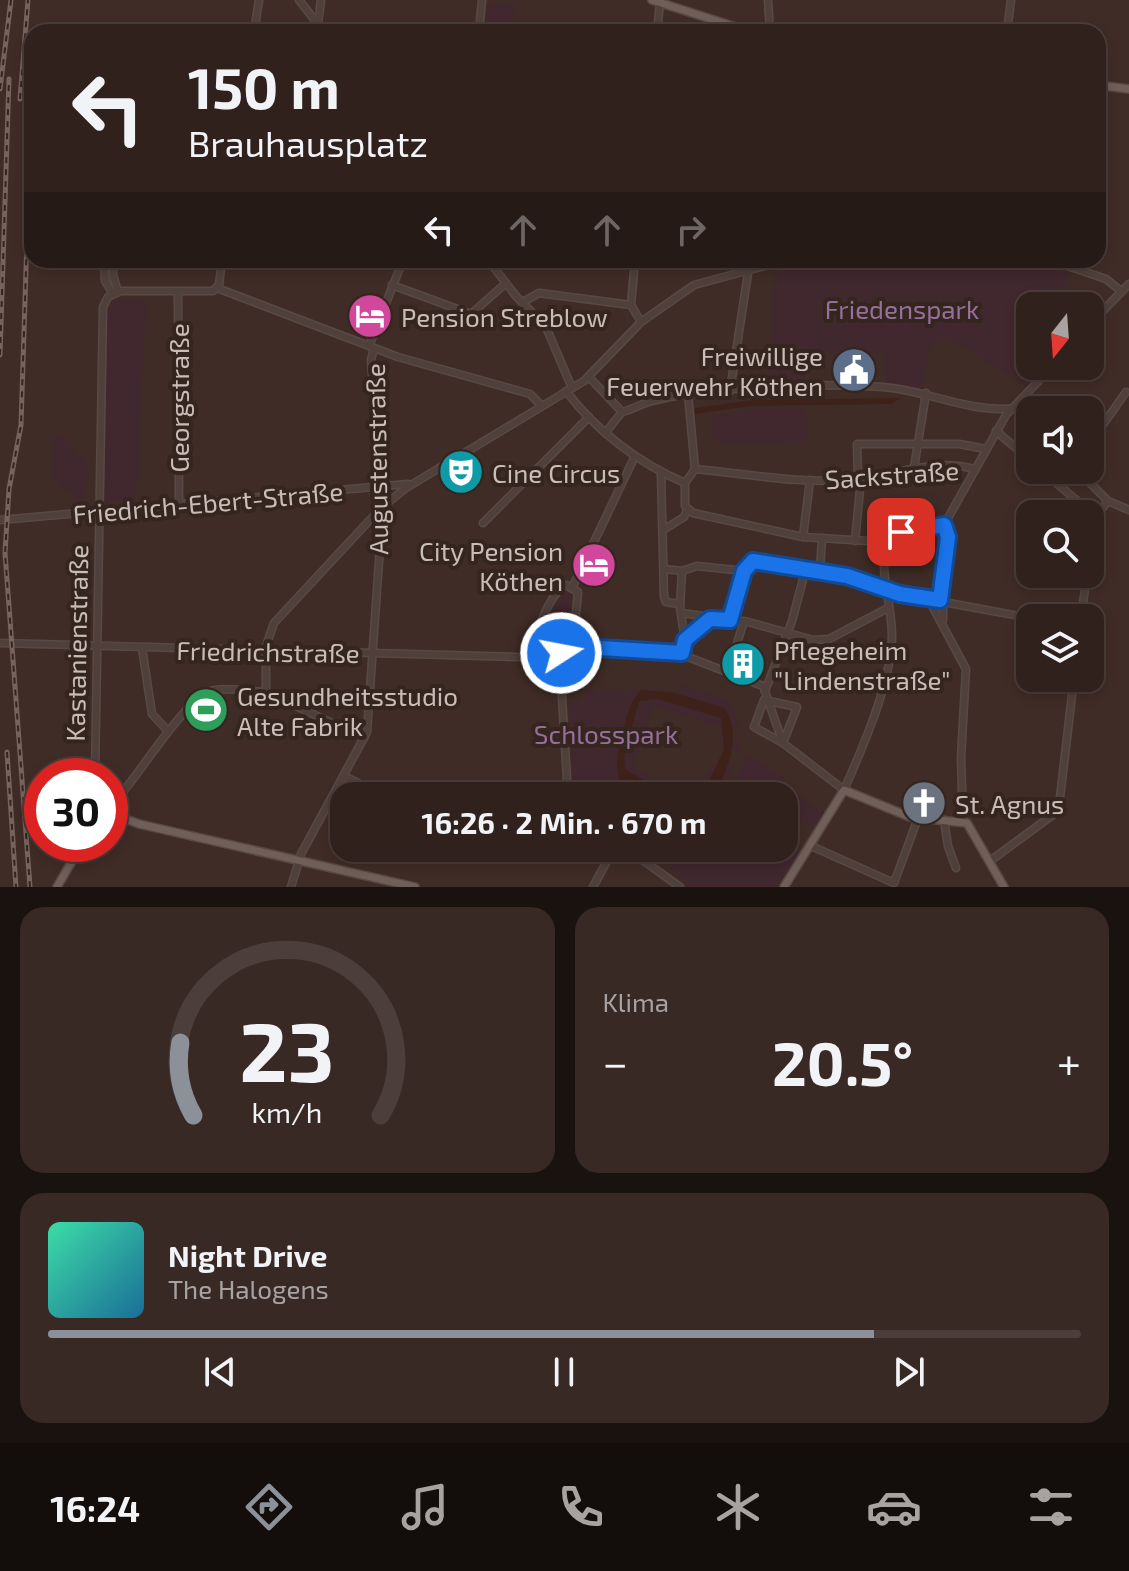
<!DOCTYPE html>
<html lang="de">
<meta charset="utf-8">
<style>
:root{--surface:#30211c;--page:#382925;--text:#f1f3f6;--muted:#a8a3a3;--line:#4b3e3b;--accent:#8c9099}
body{margin:0;font-family:"Exo 2",sans-serif;background:var(--page);color:var(--text);height:100vh;display:flex;flex-direction:column;font-size:30px;white-space:nowrap}
*{box-sizing:border-box;margin:0}
p{font-size:26px;color:var(--muted)}
.icon{flex:none;width:44px;height:44px;fill:none;stroke:currentColor;stroke-width:2;stroke-linecap:round;stroke-linejoin:round}
.map{position:relative;height:887px;overflow:hidden}
.details{display:flex;flex-direction:column;gap:20px;padding:20px;background:#1a120f;flex:1}
.details>*{flex:none}
.top-card{position:absolute;left:24px;top:24px;width:1082px;height:244px;border-radius:24px;box-shadow:0 4px 12px #0003,0 0 0 2px var(--line);background:#30211c;color:var(--text);overflow:hidden}
.needle{width:52px;rotate:197deg}
.fabs{position:absolute;left:1016px;top:292px;display:grid;gap:16px}
.fabs a{display:grid;place-items:center;width:88px;height:88px;border-radius:16px;background:var(--surface);box-shadow:0 4px 12px #0003,0 0 0 2px var(--line);font-size:40px}
.speed{position:absolute;left:24px;top:758px;display:flex;gap:16px;font-size:40px;font-weight:700;text-align:center}
.speed>*{display:grid;place-content:center;width:104px;height:104px;border-radius:50%;background:var(--surface);box-shadow:0 4px 12px #0003,0 0 0 2px var(--line);line-height:1}
.speed .limit{border:12px solid #d22;background:#fff;color:#111}
.pin{position:absolute;display:grid;place-items:center;width:68px;height:68px;color:#fff;margin:-34px;border-radius:16px;box-shadow:0 4px 12px #0006}
.me{position:absolute;width:88px;margin:-44px;rotate:79deg;stroke-linejoin:round;filter:drop-shadow(0 0 6px #0008)}
.turn{display:flex;align-items:center;gap:28px;height:168px;padding:0 32px;font-size:36px}
.turn .icon{width:104px;height:104px;stroke-width:2.5}
.turn b{display:block;font-size:56px;line-height:68px}
.lanes{display:flex;align-items:center;height:76px;padding:0 32px;background:#0003;justify-content:center;gap:40px;direction:ltr}
.lanes .off{opacity:.35}
.big{font-size:60px;font-weight:700;line-height:1.1}
.details .widget{flex:1;display:flex;flex-direction:column;justify-content:center;gap:12px;min-width:0;padding:0 28px;border-radius:24px;background:var(--page)}
.details .dial{align-items:center;gap:0}
.dial svg{height:208px;overflow:visible;fill:none;stroke:var(--line);stroke-width:7;stroke-linecap:round;text-anchor:middle}
.dial text{fill:var(--text);stroke:none}
.song{display:flex;align-items:center;gap:24px}
.cover{width:96px;height:96px;border-radius:12px;background:linear-gradient(135deg,hsl(160 70% 55%),hsl(200 70% 35%))}
.played{height:8px;border-radius:4px;background:linear-gradient(90deg,var(--accent) 80%,var(--line) 80%)}
.keys{display:flex;justify-content:space-around;direction:ltr}
.heat{display:flex;justify-content:space-between;align-items:center;font-size:44px;direction:ltr}
.details .tiles{flex:1;display:grid;gap:20px;grid-template-columns:1fr 1fr}
.widget:last-child{grid-column:span 2}
.trip{position:absolute;left:330px;top:782px;width:468px;height:80px;border-radius:24px;background:var(--surface);box-shadow:0 4px 12px #0003,0 0 0 2px var(--line);font-weight:700;line-height:80px;text-align:center}
.menu{display:flex;height:128px;justify-content:space-around;align-items:center;background:#130d0b;color:var(--muted)}
.menu .icon{width:56px;height:56px}
.menu .on{color:var(--accent)}
.menu b{font-size:36px;color:var(--text)}
.map>svg:first-child{display:block}
.green{fill:#41282e}
.water{fill:#3e2219}
.lines{fill:none;stroke-linecap:round;stroke-linejoin:round}
.minor-casing{stroke:#594944;stroke-width:9}
.major-casing{stroke:#594944;stroke-width:10}
.minor{stroke:#50403b;stroke-width:6}
.major{stroke:#705e59;stroke-width:7}
.rail-casing{stroke:#77635d;stroke-width:5}
.rail{stroke:#35251f;stroke-width:2;stroke-dasharray:6;stroke-linecap:butt}
.route-casing{stroke:#114b97;stroke-width:20}
.route{stroke:#1a73e8;stroke-width:14}
.labels{text-anchor:middle;dominant-baseline:central;stroke-width:8;stroke-linejoin:round;paint-order:stroke}
.park-label{font-size:26px;fill:#966f9b;stroke:#35251f}
.poi-label{font-size:26px;fill:#cabcb7;stroke:#35251f;text-anchor:start}
.street-label{font-size:26px;fill:#cabcb7;stroke:#35251f}
</style>
<div class="map">
<svg width="1129" height="887" viewBox="0 0 1129 887">
<rect width="100%" height="100%" fill="#402c26"/>
<g class="green">
<path d="M486,4L515,7L512,32H483Z"/>
<path d="M816,260H1009L1068,273L1061,296L1054,306H1030V366H1046L1027,387L966,348L943,340L930,346L922,388L885,384V354L813,353L805,368L803,386H769L774,274Z"/>
<path d="M116,299L146,300L136,500L102,501L106,315Z"/>
<path d="M806,408L807,441L714,442L711,416L752,409Z"/>
<path d="M54,435L64,436L87,466L86,497L78,500L54,480Z"/>
<path d="M564,592L572,594L568,637L541,643L550,616Z"/>
<path d="M681,683L729,701L739,722L733,732L739,743V753L718,745L722,727L652,706L634,769L648,774L647,781L664,786L666,780L698,789L713,763L734,765L721,796H574L569,702H585L586,689L680,691Z"/>
<path d="M747,754L785,779L773,796H746L734,788Z"/>
<path d="M797,793L824,811L813,829L797,819L784,838V812Z"/>
<path d="M784,844L799,853L777,887H691L668,871L672,863L650,848H784Z"/>
</g>
<g class="water">
<path d="M901,398L891,404L752,406L695,414V408L753,400Z"/>
<path d="M641,690L675,693L725,708C743,737 727,768 715,796H702L724,749L721,718L657,699L639,701L624,757L625,769L670,796C617,796 609,780 623,730C627,716 630,701 641,690Z"/>
</g>
<g class="lines">
<g class="minor-casing">
<g id="minor">
<path d="M299,0L324,32"/>
<path d="M768,0L770,32"/>
<path d="M318,24L321,0"/>
<path d="M255,28L293,32"/>
<path d="M254,32L259,0"/>
<path d="M479,32L482,0"/>
<path d="M657,32L660,2"/>
<path d="M1007,32L1011,0"/>
<path d="M104,260L105,281L113,294"/>
<path d="M114,260L113,275L118,292"/>
<path d="M488,260L516,296L546,327L572,388"/>
<path d="M635,260L631,305L641,322"/>
<path d="M1050,260L1106,279L1121,291"/>
<path d="M392,285L471,314L506,283"/>
<path d="M217,288L398,357L530,394L542,406"/>
<path d="M178,292L179,504"/>
<path d="M523,302L539,293L631,305"/>
<path d="M1090,324L1129,284"/>
<path d="M369,346L403,260"/>
<path d="M589,377L622,412"/>
<path d="M566,391C596,431 640,464 685,483"/>
<path d="M730,391L750,260"/>
<path d="M688,394L695,469"/>
<path d="M1015,408L1030,423"/>
<path d="M622,412C634,409 644,402 656,400C717,386 820,383 883,387C926,390 972,414 1015,408"/>
<path d="M996,431L1030,460"/>
<path d="M606,432L622,412"/>
<path d="M1090,443L1126,392"/>
<path d="M914,468L926,393"/>
<path d="M695,469C748,474 804,485 857,479C895,475 934,458 974,469"/>
<path d="M695,469L685,483V506L693,513L803,537L885,542"/>
<path d="M1041,470L1095,516"/>
<path d="M1077,470L1108,501L1129,510"/>
<path d="M661,473L664,597L666,602L680,604"/>
<path d="M858,479L857,444H959L986,449"/>
<path d="M0,520L408,484"/>
<path d="M483,523L589,417"/>
<path d="M944,525L1006,415L1053,366"/>
<path d="M663,530L684,517L687,510"/>
<path d="M803,537L810,480"/>
<path d="M855,541L861,479"/>
<path d="M1090,550L1094,519L1108,501"/>
<path d="M664,569L682,571L697,566L744,571"/>
<path d="M820,570L822,538"/>
<path d="M573,586L635,456"/>
<path d="M929,600L966,669L961,758L963,821"/>
<path d="M681,613L748,622L813,640L829,639L888,608"/>
<path d="M1081,618L1087,574"/>
<path d="M730,620L744,571L753,561L820,570L900,594L1030,618"/>
<path d="M943,620C942,599 951,540 944,525"/>
<path d="M685,640L710,619"/>
<path d="M0,643L520,657L567,646L675,652L763,686L783,743"/>
<path d="M142,648L152,714L168,731"/>
<path d="M559,648L568,796"/>
<path d="M682,653L685,640L680,608L682,571"/>
<path d="M728,672L744,621"/>
<path d="M561,678L537,679C536,669 533,656 534,647C536,630 551,592 566,585L578,592L573,646"/>
<path d="M765,691L792,621L806,568"/>
<path d="M266,692L364,738"/>
<path d="M783,743L797,707L764,700L754,727L783,743L844,790C863,747 891,683 892,637C892,603 880,577 885,542L901,532L944,525"/>
<path d="M95,776L103,307L108,297L121,291H213L219,285L222,260"/>
<path d="M344,776L374,791L418,796"/>
<path d="M114,802C137,780 186,694 215,690C231,687 250,692 266,692V646L274,623L381,508L406,488L584,381L641,322L694,285L787,260"/>
<path d="M944,820L948,846L956,868"/>
<path d="M811,846L894,883L918,818"/>
<path d="M626,848L680,887"/>
<path d="M990,861L1054,814L1059,806L1074,678"/>
<path d="M291,887L301,854L367,732L382,518L371,360L374,348"/>
<path d="M593,887L614,848"/>
</g>
</g>
<g class="major-casing">
<g id="major">
<path d="M652,0L751,32"/>
<path d="M1098,85L1129,89"/>
<path d="M110,798L117,808L110,819"/>
<path d="M115,815L139,824L415,887"/>
<path d="M57,887L82,844"/>
<path d="M784,887L844,790L910,817L967,823L1004,887"/>
</g>
</g>
<use href="#minor" class="minor"/>
<use href="#major" class="major"/>
<g class="rail-casing">
<g id="rail">
<path d="M0,89L11,0"/>
<path d="M20,99L28,0"/>
<path d="M0,355L9,79"/>
<path d="M7,752L16,887"/>
<path d="M30,887L5,553L9,489L21,425L32,83"/>
</g>
</g>
<use href="#rail" class="rail"/>
</g>
<g class="lines">
<g class="route-casing">
<path id="route" d="M561,653L559,648L567,646L682,653L685,640L710,619L730,620L744,571L753,561L847,576L900,594L940,600L948,537L944,525L901,532"/>
</g>
<use href="#route" class="route"/>
</g>
<defs>
<g id="hotel-disc" transform="scale(2.3)"><circle r="9.5" fill="#d1479c" stroke="#35251f"/><path d="M-6-4.5h1.5V1H6V5H4.5V3h-9V5H-6ZM-4 0a1.8 1.8 0 1 1 3.6 0ZM.5 0V-2.5h3Q6-2.5 6 0Z" fill="#fff"/></g>
<g id="civic-disc" transform="scale(2.3)"><circle r="9.5" fill="#5c6f8a" stroke="#35251f"/><path d="M-.6-6.5H3V-4.5H.6V-3L4-1V1h2V6H-6V1h2V-1L-.6-3ZM-1.2 2.5V6h2.4V2.5Z" fill="#fff"/></g>
<g id="theatre-disc" transform="scale(2.3)"><circle r="9.5" fill="#0f9aa8" stroke="#35251f"/><path d="M-5-5.5Q0-4 5-5.5V0Q5 5 0 6Q-5 5-5 0ZM-3.3-2.5H-1v1.5H-3.3ZM1-2.5H3.3v1.5H1ZM-2.8 1Q0 5.5 2.8 1Z" fill="#fff"/></g>
<g id="building-disc" transform="scale(2.3)"><circle r="9.5" fill="#0f9aa8" stroke="#35251f"/><path d="M-4-6H4V6H1V3H-1V6H-4ZM-2.5-4.3h1.7v1.8h-1.7ZM.8-4.3h1.7v1.8H.8ZM-2.5-1h1.7V.8h-1.7ZM.8-1h1.7V.8H.8Z" fill="#fff"/></g>
<g id="stadium-disc" transform="scale(2.3)"><circle r="9.5" fill="#2e9e5b" stroke="#35251f"/><path d="M0-5a6.5 5 0 1 0 0 10a6.5 5 0 1 0 0-10ZM-3.5-1.8h7v3.6h-7Z" fill="#fff"/></g>
<g id="church-disc" transform="scale(2.3)"><circle r="9.5" fill="#6b7280" stroke="#35251f"/><path d="M-1.2-6h2.4v3.5h3.3v2.4h-3.3V6h-2.4V-.1h-3.3v-2.4h3.3Z" fill="#fff"/></g>
</defs>
<g fill-rule="evenodd">
<use href="#hotel-disc" x="370" y="316"/>
<use href="#civic-disc" x="854" y="370"/>
<use href="#theatre-disc" x="461" y="472"/>
<use href="#hotel-disc" x="594" y="565"/>
<use href="#building-disc" x="743" y="664"/>
<use href="#stadium-disc" x="206" y="710"/>
<use href="#church-disc" x="924" y="803"/>
</g>
<g class="labels">
<g class="park-label">
<text x="902" y="308">Friedenspark</text>
<text x="606" y="733">Schlosspark</text>
</g>
<g class="poi-label">
<text x="401" y="316">Pension Streblow</text>
<text x="823" y="355" text-anchor="end">Freiwillige<tspan x="823" dy="30">Feuerwehr Köthen</tspan></text>
<text x="492" y="472">Cine Circus</text>
<text x="563" y="550" text-anchor="end">City Pension<tspan x="563" dy="30">Köthen</tspan></text>
<text x="774" y="649">Pflegeheim<tspan x="774" dy="30">"Lindenstraße"</tspan></text>
<text x="237" y="695">Gesundheitsstudio<tspan x="237" dy="30">Alte Fabrik</tspan></text>
<text x="955" y="803">St. Agnus</text>
</g>
<g class="street-label">
<text transform="translate(178 398) rotate(-90)">Georgstraße</text>
<text transform="translate(376 459) rotate(-91)">Augustenstraße</text>
<text transform="translate(892 474) rotate(-4)">Sackstraße</text>
<text transform="translate(208 502) rotate(-5)">Friedrich-Ebert-Straße</text>
<text transform="translate(76 643) rotate(-89)">Kastanienstraße</text>
<text transform="translate(268 651) rotate(1)">Friedrichstraße</text>
</g>
</g>
</svg>
<div class="fabs">
<a><svg class="needle" viewBox="-14 -14 28 28"><path d="M0-13l5 13h-10z" fill="#e53935"/><path d="M0 13l5-13h-10z" fill="#a8a3a3"/></svg></a>
<a><svg class="icon" aria-label="sound" viewBox="0 0 24 24"><path d="M4 9h4l5-4v14l-5-4H4zM17 9q2 3 0 6"/></svg></a>
<a><svg class="icon" aria-label="search" viewBox="0 0 24 24"><circle cx="10" cy="10" r="6"/><path d="M15 15l6 6"/></svg></a>
<a><svg class="icon" aria-label="layers" viewBox="0 0 24 24"><path d="M12 4l9 5-9 5-9-5zM3 14l9 5 9-5"/></svg></a>
</div>
<div class="speed"><div class="limit">30</div></div>
<div class="pin" style="left:901px;top:532px;background:#d93025"><svg class="icon" aria-label="arrive" viewBox="0 0 24 24"><path d="M6 21V4h12l-3 4 3 4H6"/></svg></div>
<svg class="me" style="left:561px;top:653px" viewBox="-20 -20 40 40"><circle r="17" fill="#1a73e8" stroke="#fff" stroke-width="3"/><path d="M0-11L8 9 0 5-8 9z" fill="#fff"/></svg>
<div class="trip">16:26 · 2 Min. · 670 m</div>
<div class="top-card">
<div class="turn"><svg class="icon" aria-label="left" viewBox="0 0 24 24"><path d="M17 20v-9H6M10 6l-5 5 5 5"/></svg><div><b>150 m</b>Brauhausplatz</div></div>
<div class="lanes"><svg class="icon" aria-label="left" viewBox="0 0 24 24"><path d="M17 20v-9H6M10 6l-5 5 5 5"/></svg><svg class="icon off" aria-label="ahead" viewBox="0 0 24 24"><path d="M12 20V5M6 11l6-6 6 6"/></svg><svg class="icon off" aria-label="ahead" viewBox="0 0 24 24"><path d="M12 20V5M6 11l6-6 6 6"/></svg><svg class="icon off" aria-label="right" viewBox="0 0 24 24"><path d="M7 20v-9h11M14 6l5 5-5 5"/></svg></div>
</div>
</div>
<section class="details">
<div class="tiles">
<div class="widget dial"><svg viewBox="0 0 100 80">
<path d="M14 69A42 42 0 1 1 86 69"/>
<path d="M14 69A42 42 0 0 1 9 41" stroke="#8c9099"/>
<text x="50" y="56" font-size="32" font-weight="700">23</text>
<text x="50" y="72" font-size="11">km/h</text>
</svg></div>
<div class="widget"><p>Klima</p>
<div class="heat"><a>−</a><b class="big">20.5°</b><a>+</a></div>
</div>
<div class="widget">
<div class="song"><i class="cover"></i><div><b>Night Drive</b><p>The Halogens</p></div></div>
<div class="played"></div>
<div class="keys"><svg class="icon" aria-label="previous" viewBox="0 0 24 24"><path d="M18 5L8 12l10 7zM5 5v14"/></svg><svg class="icon" aria-label="pause" viewBox="0 0 24 24"><path d="M8 5v14M16 5v14"/></svg><svg class="icon" aria-label="next" viewBox="0 0 24 24"><path d="M6 5l10 7-10 7zM19 5v14"/></svg></div>
</div>
</div>
</section>
<nav class="menu">
<b>16:24</b>
<svg class="icon on" aria-label="directions" viewBox="0 0 24 24"><path d="M12 3l9 9-9 9-9-9zM9 14v-3h6M13 9l2 2-2 2"/></svg>
<svg class="icon" aria-label="music" viewBox="0 0 24 24"><path d="M9 18V5l10-2v13"/><circle cx="6" cy="18" r="3"/><circle cx="16" cy="16" r="3"/></svg>
<svg class="icon" aria-label="phone" viewBox="0 0 24 24"><path d="M5 4h4l2 5-3 2q2 4 5 5l2-3 5 2v4C11 20 4 13 5 4z"/></svg>
<svg class="icon" aria-label="climate" viewBox="0 0 24 24"><path d="M12 3v18M4 7l16 10M4 17L20 7"/></svg>
<svg class="icon" aria-label="car" viewBox="0 0 24 24"><path d="M5 17H2v-5l4-1 3-4h7l3 4 3 1v5h-3M9 17h6M6 11h13"/><circle cx="7" cy="17" r="2"/><circle cx="17" cy="17" r="2"/></svg>
<svg class="icon" aria-label="filters" viewBox="0 0 24 24"><path d="M4 7h16M4 17h16"/><circle cx="9" cy="7" r="2"/><circle cx="15" cy="17" r="2"/></svg>
</nav>
